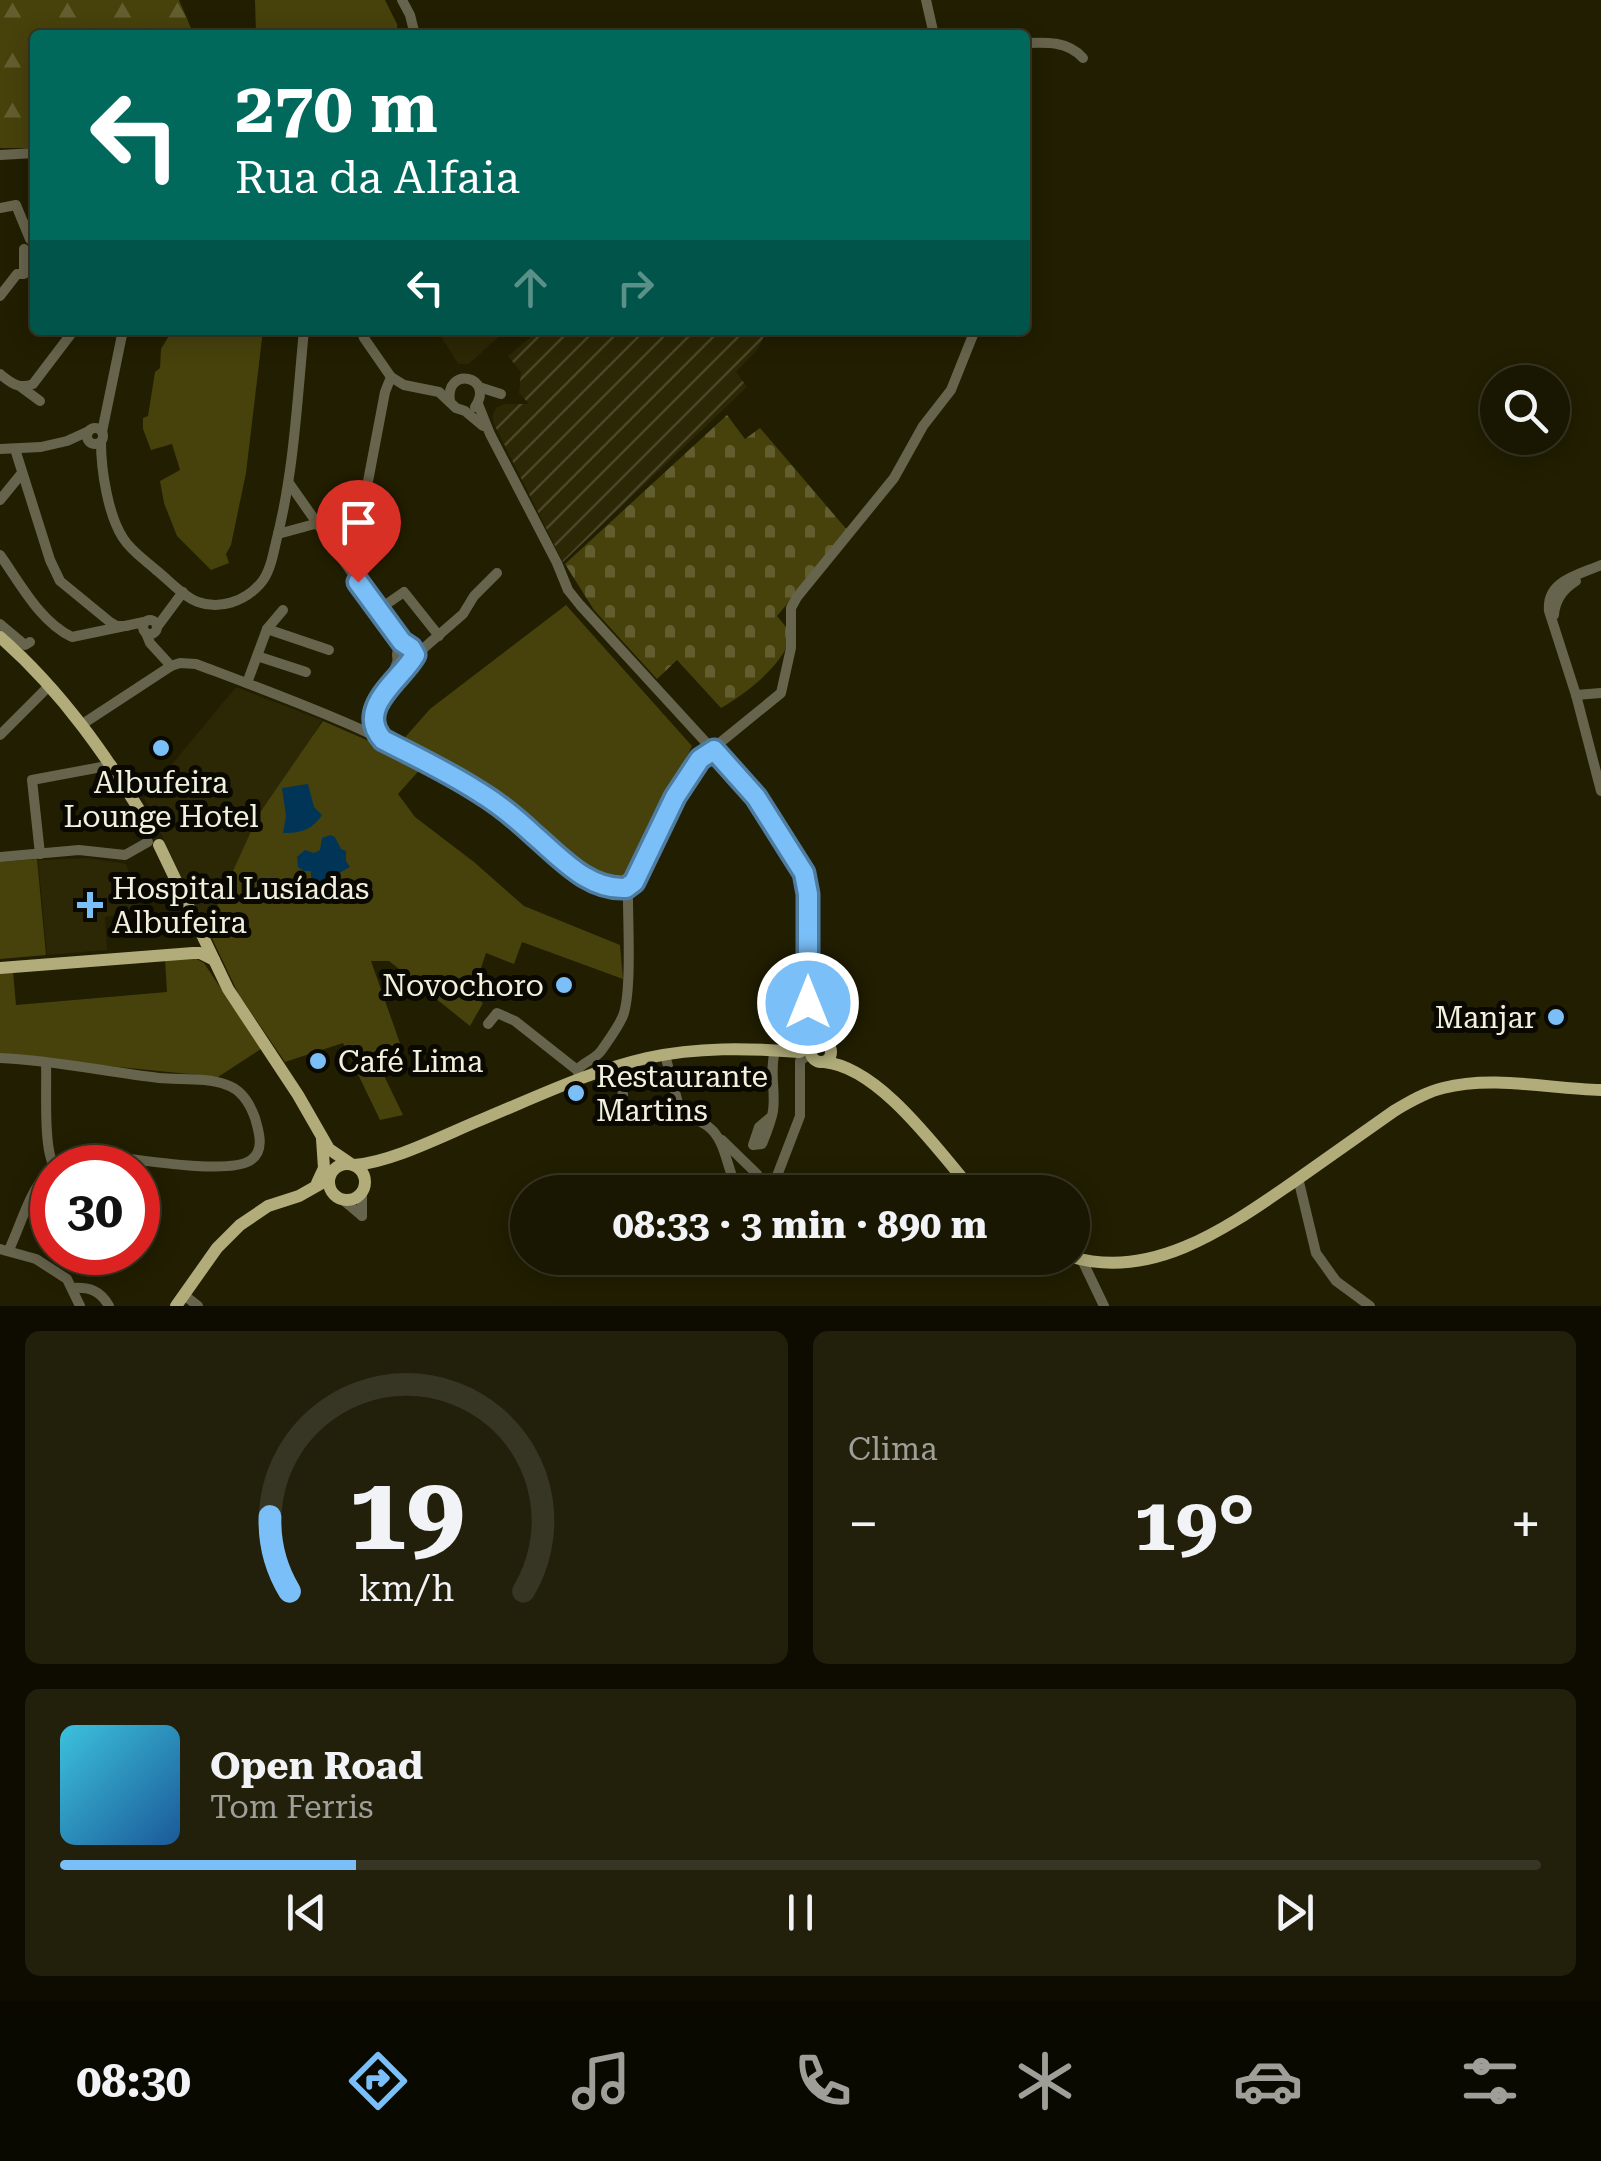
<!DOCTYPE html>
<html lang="pt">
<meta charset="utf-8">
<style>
:root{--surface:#191601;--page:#221f0b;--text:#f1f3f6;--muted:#9f9f99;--line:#373523;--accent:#7abff8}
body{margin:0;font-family:"Roboto Serif",serif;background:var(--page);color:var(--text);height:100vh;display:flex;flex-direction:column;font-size:38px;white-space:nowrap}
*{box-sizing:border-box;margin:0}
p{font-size:32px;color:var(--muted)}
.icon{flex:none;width:55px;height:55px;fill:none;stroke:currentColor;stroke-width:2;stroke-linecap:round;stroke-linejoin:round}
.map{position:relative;height:1306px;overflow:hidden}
.drawer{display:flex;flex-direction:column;gap:25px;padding:25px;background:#0e0c01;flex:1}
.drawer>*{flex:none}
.top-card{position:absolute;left:30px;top:30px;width:1000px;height:305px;border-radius:10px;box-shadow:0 5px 25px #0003,0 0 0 2px var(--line);background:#00695c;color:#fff;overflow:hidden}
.controls{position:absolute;left:1480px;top:365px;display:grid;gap:20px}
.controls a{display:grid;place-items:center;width:90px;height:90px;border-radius:50%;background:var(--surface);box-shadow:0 5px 25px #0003,0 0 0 2px var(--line);font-size:50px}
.speed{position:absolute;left:30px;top:1145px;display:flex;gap:20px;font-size:50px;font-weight:700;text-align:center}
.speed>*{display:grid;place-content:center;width:130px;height:130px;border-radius:50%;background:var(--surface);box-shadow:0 5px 25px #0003,0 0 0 2px var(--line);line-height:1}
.speed .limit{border:15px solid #d22;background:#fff;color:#111}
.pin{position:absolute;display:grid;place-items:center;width:85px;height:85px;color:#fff;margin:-102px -42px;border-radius:50% 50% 50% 0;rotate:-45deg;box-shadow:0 0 10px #0007}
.pin .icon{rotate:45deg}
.me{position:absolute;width:110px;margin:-55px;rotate:0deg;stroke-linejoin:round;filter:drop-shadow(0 0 8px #0008)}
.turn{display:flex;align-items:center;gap:35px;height:210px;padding:0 40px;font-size:45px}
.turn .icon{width:130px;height:130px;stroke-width:2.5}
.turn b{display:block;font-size:70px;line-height:85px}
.lanes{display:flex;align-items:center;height:95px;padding:0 40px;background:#0003;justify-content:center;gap:50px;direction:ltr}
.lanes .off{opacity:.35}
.big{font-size:75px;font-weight:700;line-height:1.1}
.drawer .card{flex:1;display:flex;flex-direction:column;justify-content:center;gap:15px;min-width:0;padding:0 35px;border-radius:15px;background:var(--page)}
.drawer .dial{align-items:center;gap:0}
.dial svg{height:260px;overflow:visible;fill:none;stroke:var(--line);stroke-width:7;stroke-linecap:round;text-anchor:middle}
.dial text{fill:var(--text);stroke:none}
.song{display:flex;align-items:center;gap:30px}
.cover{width:120px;height:120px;border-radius:15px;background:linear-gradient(135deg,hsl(190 70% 55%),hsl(210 70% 35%))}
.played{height:10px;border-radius:5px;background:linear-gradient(90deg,var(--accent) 20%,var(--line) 20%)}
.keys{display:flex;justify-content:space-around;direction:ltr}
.heat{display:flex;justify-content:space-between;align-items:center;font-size:55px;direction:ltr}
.drawer .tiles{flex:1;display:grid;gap:25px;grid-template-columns:1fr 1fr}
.card:last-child{grid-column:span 2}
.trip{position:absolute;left:510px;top:1175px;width:580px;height:100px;border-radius:50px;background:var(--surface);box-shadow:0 5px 25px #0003,0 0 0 2px var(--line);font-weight:700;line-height:100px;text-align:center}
.dock{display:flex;height:160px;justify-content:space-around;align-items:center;background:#0a0900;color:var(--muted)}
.dock .icon{width:70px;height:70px}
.dock .active{color:var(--accent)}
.dock b{font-size:45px;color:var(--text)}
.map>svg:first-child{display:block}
.built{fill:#2c2704}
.industrial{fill:url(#industrial-furrows)}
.green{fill:#47420c}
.forest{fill:url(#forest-firs)}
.cemetery{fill:url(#cemetery-stones)}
.water{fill:#003558}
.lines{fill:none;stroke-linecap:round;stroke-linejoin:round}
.minor{stroke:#66644c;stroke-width:10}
.major{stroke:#b1ac7a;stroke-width:12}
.route-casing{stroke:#4f7ca1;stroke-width:25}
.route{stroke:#7abff8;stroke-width:18}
.poi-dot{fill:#7abff8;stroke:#090801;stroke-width:4}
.labels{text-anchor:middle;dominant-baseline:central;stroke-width:10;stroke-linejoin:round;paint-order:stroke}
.poi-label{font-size:30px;fill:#f2f1df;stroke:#090801;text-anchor:start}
</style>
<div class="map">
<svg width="1601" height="1306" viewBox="0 0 1601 1306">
<defs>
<pattern id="industrial-furrows" width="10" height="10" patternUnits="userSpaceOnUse" patternTransform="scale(2.5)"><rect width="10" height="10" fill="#2c2704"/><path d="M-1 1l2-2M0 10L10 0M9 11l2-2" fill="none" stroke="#4b4728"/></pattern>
<pattern id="forest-firs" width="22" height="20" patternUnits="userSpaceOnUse" patternTransform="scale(2.5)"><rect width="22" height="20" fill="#47420c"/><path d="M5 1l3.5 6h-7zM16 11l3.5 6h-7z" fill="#625e2f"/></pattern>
<pattern id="cemetery-stones" width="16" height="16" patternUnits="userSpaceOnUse" patternTransform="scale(2.5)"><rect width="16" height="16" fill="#47420c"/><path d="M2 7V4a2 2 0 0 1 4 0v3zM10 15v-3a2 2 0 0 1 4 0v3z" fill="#625e2f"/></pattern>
</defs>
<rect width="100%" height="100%" fill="#211e01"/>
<g class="built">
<path d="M437,330H506L469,364H458Z"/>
<path d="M236,687L322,720L205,927L144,798Z"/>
<path d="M89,858L126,864L139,900L137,901L139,909L136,912L105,917L107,950L47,955L38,860Z"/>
</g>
<path class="industrial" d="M539,330H767L758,349L736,372L747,387L563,562L493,422V414L497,407L505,404H529L519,393L521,372L508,356Z"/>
<g class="green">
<path d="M255,0H385L397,24L398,35H256Z"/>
<path d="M169,330H263L246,473L231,545L226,554L229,563L211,570L177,536L164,503L160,481L180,470L172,444L151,450L143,429V418L148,416L155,372L160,368L161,349L170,334Z"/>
<path d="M566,605L692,746L628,877L615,883L579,868L524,820L483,790L400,743L430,709Z"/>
<path d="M323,721L424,765L398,794L415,817L474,862L524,906L620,945L623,979L522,942L514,964L486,953L472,995L483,1003L470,1026L389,961H371L402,1049L378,1063L403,1115L380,1120L343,1043L285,1062L239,995L207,928L259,814Z"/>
<path d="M37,859L46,955L0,959V862Z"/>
<path d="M191,956L204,963L261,1049L218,1077L0,1055V973L13,972L16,1005L167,992L165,959Z"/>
</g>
<path class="forest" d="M0,0H179L194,35H35V148H0Z"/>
<path class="cemetery" d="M727,415L745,439L760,428L848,531L777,616L787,628C787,636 788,646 784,652C770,675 743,695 721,708L677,660L657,679L594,610L565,564Z"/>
<g class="water">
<path d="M308,784L314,807L322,815C313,829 300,834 283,833L286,816L282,788Z"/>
<path d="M330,835L335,837L341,849L346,851V861L350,867L334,876L328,889C317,886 310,885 311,871H304L298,867L297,857L305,850L314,853L320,850L322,838Z"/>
</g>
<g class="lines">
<g class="minor">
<path d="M402,0L410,15L415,35"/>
<path d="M926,0L934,35"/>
<path d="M1025,43C1046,42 1068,41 1083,58"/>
<path d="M0,155L35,153"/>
<path d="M0,208L16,205L30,239H35"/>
<path d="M0,296L17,274H24V249"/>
<path d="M362,330L364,338L391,377L404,385L439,392L456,408L465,411L483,426"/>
<path d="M0,374C10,382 19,390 33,384L74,330"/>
<path d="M21,387L40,401"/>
<path d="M479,387L501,394"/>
<path d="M450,402C444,365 496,376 475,407"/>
<path d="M478,404L490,434L557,563L568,590L580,605L756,797L804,873L808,894V1003L828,1045"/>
<circle cx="95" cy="436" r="8"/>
<path d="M102,432L123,330"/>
<path d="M101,442C101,470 108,515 123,538C131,551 145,560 156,570C169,580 182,596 198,602C220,610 245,601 260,584C270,573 273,555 276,542C294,473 297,401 304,330"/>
<path d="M0,449L41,447L67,441L89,431"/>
<path d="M15,449L50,560L60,581L110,622L117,626H127"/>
<path d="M289,483L378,610L402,641L410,647"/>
<path d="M0,500L22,473"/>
<path d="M278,534L355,513L361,508L365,497L385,392L391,377"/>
<path d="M0,555C20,583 40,622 72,637L144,622"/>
<path d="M1601,565C1578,575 1546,581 1549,611L1576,695L1601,791"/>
<path d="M378,610L404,592L439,636"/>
<path d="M1554,615C1555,600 1563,589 1576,581"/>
<circle cx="150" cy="627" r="7"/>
<path d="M0,624L25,645L30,642"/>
<path d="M157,627L183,592"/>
<path d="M267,629L329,650"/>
<path d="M146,633L150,643L171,666"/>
<circle cx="406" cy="655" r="9"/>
<path d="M257,656L306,672"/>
<path d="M414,659L425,647L463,614L474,596L497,573"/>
<path d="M247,683L267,629L283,610"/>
<path d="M1576,695L1601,693"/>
<path d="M81,725L171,666L180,663L196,664C302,704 406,741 500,807C538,834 575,890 626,889"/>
<path d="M0,735L49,686"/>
<path d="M380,736C364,710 392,684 398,659"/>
<path d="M40,854L32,780L112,765"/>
<path d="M0,857L79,850L125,855L148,842"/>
<path d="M488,1024L497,1013L515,1021L577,1070"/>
<path d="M665,1055L681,1114C721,1126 720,1140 732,1176"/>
<path d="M0,1058C53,1060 106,1072 159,1078C181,1080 206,1077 227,1085C242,1090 250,1104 255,1118C259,1132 265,1150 251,1160C229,1176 129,1158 100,1155C35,1157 32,1199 9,1250"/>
<path d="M46,1063C47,1088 43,1147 54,1166"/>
<path d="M581,1078L577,1070C585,1061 594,1060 601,1051C608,1041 617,1029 622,1018C632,998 628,926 628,900L626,889L633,882L675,797L700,759L781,693L791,648V608L797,597L894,478L923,426L951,390L975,330"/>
<path d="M615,1115L623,1095L619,1065"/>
<path d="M772,1116L759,1127L753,1145L762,1144C766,1134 771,1122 773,1111C776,1091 769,1071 775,1051"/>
<path d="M722,1140L757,1174L760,1179L756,1192"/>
<path d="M1298,1178L1316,1253L1336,1281L1370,1306"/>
<path d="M775,1181L800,1116V1061L805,1057"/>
<path d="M343,1200L362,1216"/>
<path d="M362,1216V1192"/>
<path d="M0,1249L36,1259L67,1279L80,1306"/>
<path d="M1082,1260L1104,1306"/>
<path d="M72,1288C89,1287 100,1290 109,1306"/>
<path d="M184,1295L198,1306"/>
</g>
<g class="major">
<path d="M0,637C62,691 109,759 151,829"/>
<path d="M159,845L228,989L298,1095L329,1149L351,1164"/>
<path d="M0,968L193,953H200L214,960"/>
<circle cx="821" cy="1052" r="10"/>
<path d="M824,1062C880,1067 939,1152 974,1192"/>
<circle cx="347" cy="1182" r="18"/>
<path d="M354,1165C393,1162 446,1134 483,1119C536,1097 590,1071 647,1058C697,1047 748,1048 799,1052L812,1046"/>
<path d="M317,1183L324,1168L322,1139"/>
<path d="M1072,1257C1154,1281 1229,1226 1292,1183C1326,1159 1360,1135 1394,1111C1409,1102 1426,1092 1443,1088C1494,1075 1550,1089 1601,1090"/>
<path d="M176,1306L217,1248L240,1225L268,1206L299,1196L329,1179"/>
</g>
</g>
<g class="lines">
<g class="route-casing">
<path id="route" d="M358,582L402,642L411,648L415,655C402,679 354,708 383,740C415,756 448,772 479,792C499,804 517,819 534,835C561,858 588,890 626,888L634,882L675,797L700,759L714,750L756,797L804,873L808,894V1003"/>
</g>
<use href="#route" class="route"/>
</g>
<g class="poi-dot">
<circle cx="161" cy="748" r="10"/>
<path d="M85 890h10v10h10v10h-10v10h-10v-10h-10v-10h10z"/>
<circle cx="564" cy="985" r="10"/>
<circle cx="1556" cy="1017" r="10"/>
<circle cx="318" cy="1061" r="10"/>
<circle cx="576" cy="1093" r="10"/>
</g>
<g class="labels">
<g class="poi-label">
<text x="161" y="782" text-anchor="middle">Albufeira<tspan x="161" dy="34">Lounge Hotel</tspan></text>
<text x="112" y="888">Hospital Lusíadas<tspan x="112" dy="34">Albufeira</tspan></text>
<text x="544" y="985" text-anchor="end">Novochoro</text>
<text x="1536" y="1017" text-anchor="end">Manjar</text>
<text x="338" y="1061">Café Lima</text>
<text x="596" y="1076">Restaurante<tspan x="596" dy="34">Martins</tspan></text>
</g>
</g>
</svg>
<div class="controls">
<a><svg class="icon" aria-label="search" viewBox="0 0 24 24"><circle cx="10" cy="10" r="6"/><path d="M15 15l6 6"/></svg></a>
</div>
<div class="speed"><div class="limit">30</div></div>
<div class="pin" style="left:358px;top:582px;background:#d93025"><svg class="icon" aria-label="arrive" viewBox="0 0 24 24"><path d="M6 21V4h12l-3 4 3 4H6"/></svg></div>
<svg class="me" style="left:808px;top:1003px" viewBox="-20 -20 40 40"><circle r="17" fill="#7abff8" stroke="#fff" stroke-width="3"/><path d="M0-11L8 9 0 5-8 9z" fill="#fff"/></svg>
<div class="trip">08:33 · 3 min · 890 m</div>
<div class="top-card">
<div class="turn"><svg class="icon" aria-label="left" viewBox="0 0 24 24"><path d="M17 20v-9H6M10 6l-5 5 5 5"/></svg><div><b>270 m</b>Rua da Alfaia</div></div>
<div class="lanes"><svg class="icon" aria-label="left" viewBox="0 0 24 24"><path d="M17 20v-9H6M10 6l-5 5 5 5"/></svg><svg class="icon off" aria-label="ahead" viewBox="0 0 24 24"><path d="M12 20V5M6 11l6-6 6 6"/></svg><svg class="icon off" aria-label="right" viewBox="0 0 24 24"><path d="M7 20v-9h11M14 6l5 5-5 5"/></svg></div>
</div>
</div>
<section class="drawer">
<div class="tiles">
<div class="card dial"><svg viewBox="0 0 100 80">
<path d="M14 69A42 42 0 1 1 86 69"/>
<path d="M14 69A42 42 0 0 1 8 46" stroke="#7abff8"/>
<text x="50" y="56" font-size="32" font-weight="700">19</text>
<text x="50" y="72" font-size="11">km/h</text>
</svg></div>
<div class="card"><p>Clima</p>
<div class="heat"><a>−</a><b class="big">19°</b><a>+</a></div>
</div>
<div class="card">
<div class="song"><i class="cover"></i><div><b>Open Road</b><p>Tom Ferris</p></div></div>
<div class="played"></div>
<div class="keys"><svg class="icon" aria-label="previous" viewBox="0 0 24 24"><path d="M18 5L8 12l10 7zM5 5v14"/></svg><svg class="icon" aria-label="pause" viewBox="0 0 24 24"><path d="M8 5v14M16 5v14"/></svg><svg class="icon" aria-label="next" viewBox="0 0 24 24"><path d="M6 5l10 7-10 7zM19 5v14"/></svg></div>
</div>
</div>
</section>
<nav class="dock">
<b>08:30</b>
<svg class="icon active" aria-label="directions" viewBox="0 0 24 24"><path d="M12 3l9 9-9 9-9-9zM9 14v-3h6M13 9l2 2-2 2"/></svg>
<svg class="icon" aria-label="music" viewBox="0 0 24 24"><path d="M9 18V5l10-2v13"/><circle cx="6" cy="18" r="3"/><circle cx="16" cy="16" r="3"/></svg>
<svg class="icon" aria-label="phone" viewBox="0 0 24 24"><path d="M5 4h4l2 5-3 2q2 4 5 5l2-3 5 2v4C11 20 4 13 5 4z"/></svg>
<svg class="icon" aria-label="climate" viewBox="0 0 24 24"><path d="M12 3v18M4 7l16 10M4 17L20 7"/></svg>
<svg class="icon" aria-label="car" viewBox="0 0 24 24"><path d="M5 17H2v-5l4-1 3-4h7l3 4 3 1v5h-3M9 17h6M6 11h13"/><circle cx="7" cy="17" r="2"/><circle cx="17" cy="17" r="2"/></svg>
<svg class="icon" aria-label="filters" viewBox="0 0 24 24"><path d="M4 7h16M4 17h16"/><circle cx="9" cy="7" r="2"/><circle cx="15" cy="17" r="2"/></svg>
</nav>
